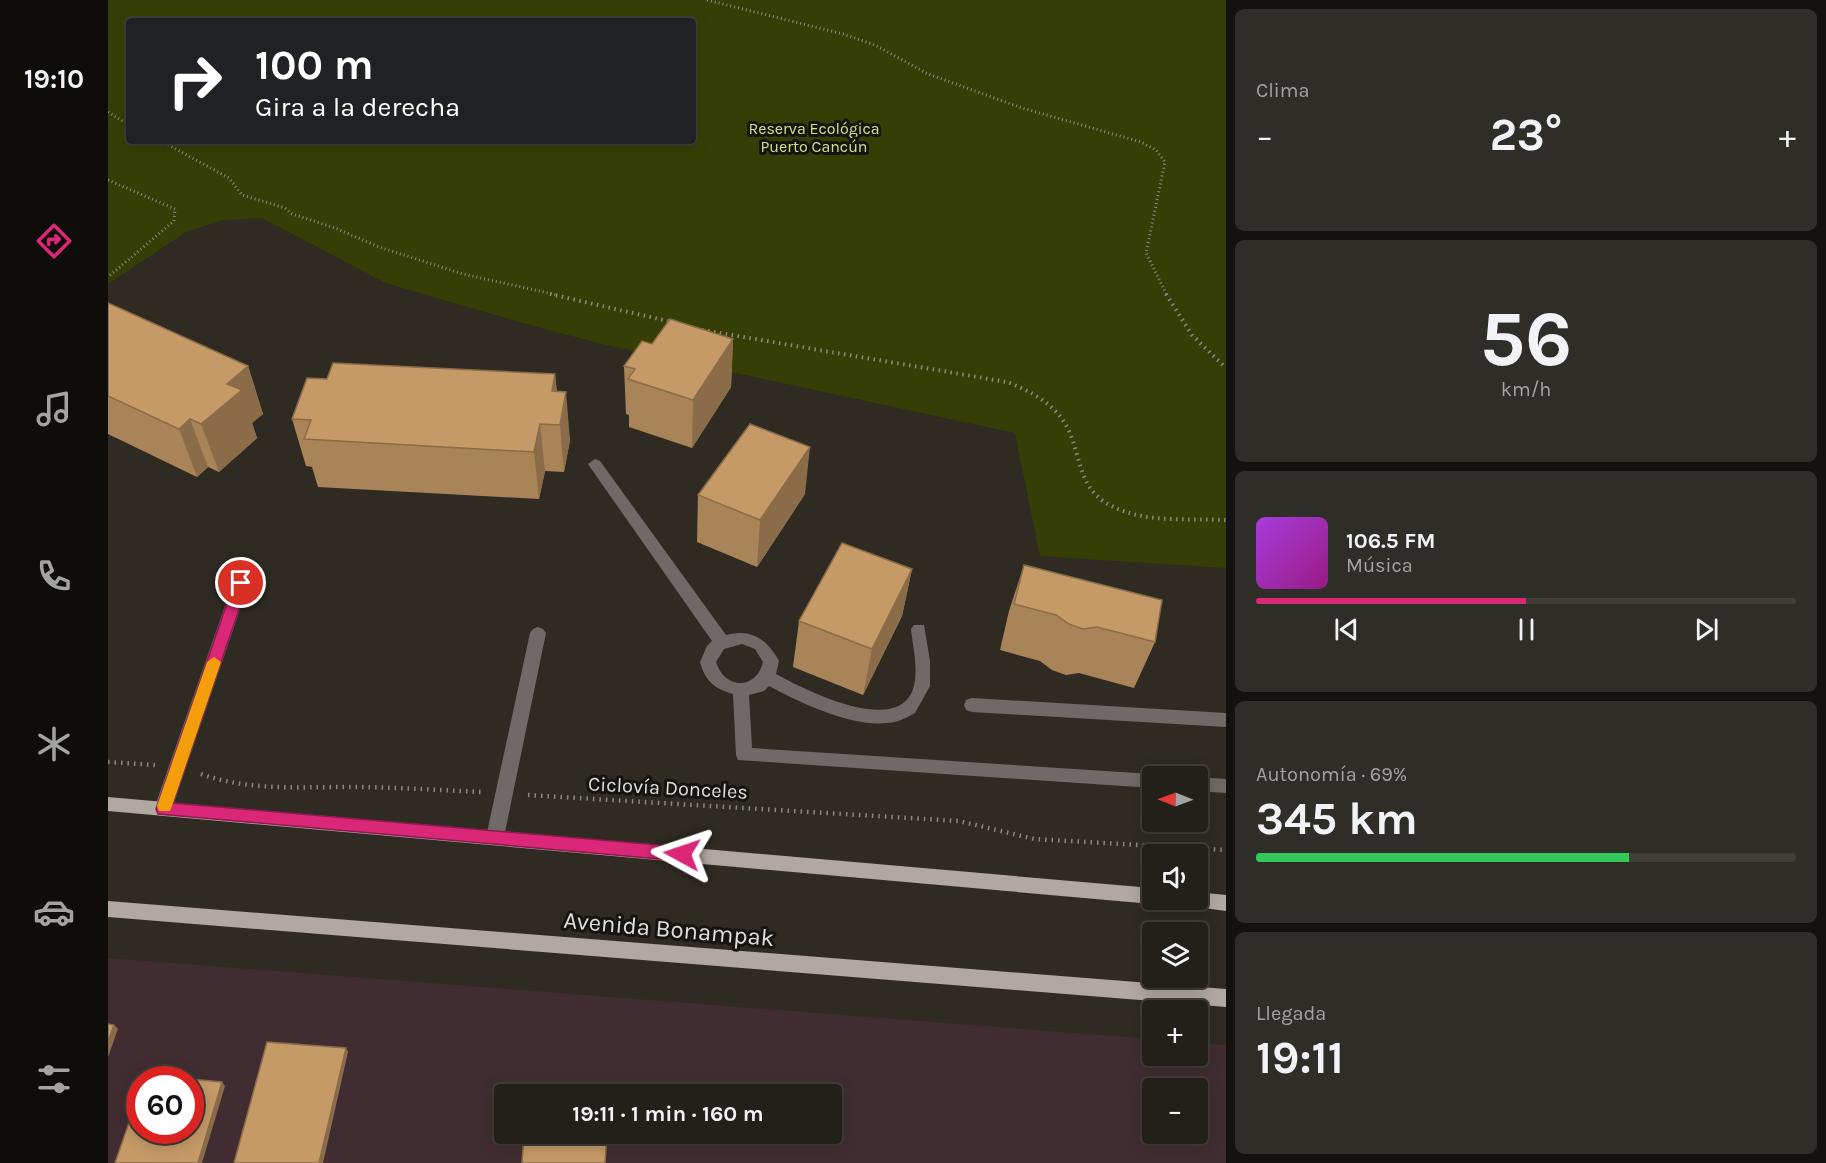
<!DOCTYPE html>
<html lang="es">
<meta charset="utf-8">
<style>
:root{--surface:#23201a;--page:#2f2d27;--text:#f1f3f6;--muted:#a3a3a2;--line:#403e39;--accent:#db2777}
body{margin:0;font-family:Karla,sans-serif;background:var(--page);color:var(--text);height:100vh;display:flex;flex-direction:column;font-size:22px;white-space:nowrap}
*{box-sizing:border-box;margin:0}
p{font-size:20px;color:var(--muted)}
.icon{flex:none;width:33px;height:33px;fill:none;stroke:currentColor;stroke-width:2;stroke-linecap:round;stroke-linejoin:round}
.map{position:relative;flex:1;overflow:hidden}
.details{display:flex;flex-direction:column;gap:9px;padding:9px;background:#13120e;width:600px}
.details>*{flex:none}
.banner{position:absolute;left:18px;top:18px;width:570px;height:126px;border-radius:6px;box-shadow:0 3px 15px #0003,0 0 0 2px var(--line);background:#202124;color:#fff;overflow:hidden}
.needle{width:39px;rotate:271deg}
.buttons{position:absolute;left:1034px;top:766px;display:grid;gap:12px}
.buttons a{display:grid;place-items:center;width:66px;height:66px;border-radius:6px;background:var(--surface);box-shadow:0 3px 15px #0003,0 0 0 2px var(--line);font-size:30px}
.speed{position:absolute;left:18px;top:1066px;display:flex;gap:12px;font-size:30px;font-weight:700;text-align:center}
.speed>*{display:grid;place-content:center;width:78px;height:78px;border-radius:50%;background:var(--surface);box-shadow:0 3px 15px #0003,0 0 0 2px var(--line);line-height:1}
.speed .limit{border:9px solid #d22;background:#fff;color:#111}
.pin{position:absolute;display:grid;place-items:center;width:51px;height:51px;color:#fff;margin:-26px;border:3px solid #fff;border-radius:50%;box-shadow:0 2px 6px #0007}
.me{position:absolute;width:66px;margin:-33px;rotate:275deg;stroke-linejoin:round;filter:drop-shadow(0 0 4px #0008)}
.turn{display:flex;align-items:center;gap:21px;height:126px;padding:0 30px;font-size:27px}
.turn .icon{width:78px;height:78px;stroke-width:2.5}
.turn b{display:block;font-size:42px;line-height:51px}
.big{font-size:45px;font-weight:700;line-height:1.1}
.details .tile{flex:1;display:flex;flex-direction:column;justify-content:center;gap:9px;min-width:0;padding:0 21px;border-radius:9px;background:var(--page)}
.details .dial{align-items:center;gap:0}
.dial b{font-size:78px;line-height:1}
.song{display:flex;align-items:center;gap:18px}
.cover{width:72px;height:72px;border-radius:9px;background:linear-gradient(135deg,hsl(280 70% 55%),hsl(310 70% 35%))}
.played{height:6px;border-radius:3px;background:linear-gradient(90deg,var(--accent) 50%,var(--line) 50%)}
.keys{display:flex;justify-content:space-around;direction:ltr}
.heat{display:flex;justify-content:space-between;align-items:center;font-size:33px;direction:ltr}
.charge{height:9px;border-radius:4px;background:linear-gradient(90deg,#34c759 69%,var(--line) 0)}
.trip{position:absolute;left:386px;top:1084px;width:348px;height:60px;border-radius:6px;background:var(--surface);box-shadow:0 3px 15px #0003,0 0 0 2px var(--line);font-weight:700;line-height:60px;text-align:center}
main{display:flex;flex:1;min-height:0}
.tabs{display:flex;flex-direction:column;width:108px;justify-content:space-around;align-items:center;background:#0e0d0a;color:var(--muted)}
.tabs .icon{width:42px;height:42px}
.tabs .current{color:var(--accent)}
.tabs b{font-size:27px;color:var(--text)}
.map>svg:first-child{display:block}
.education{fill:#412d31;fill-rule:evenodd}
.green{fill:#353f05;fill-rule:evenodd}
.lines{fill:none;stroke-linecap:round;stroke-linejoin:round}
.path-far2{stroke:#8b8881;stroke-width:3;stroke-dasharray:1 3;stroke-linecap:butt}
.path-far1{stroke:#8b8881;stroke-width:4;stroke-dasharray:1.5 4.5;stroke-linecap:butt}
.path{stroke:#8b8881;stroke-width:4.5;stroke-dasharray:1.5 5;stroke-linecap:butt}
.minor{fill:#6f6a68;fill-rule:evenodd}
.major{fill:#b2a8a3;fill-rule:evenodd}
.wall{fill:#aa8459}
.shaded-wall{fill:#8b6c48}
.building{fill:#c69a67;stroke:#8b6c48;stroke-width:1.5}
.route{fill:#db2777;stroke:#8e194d;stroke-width:1.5}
.slow{fill:#f59e0b}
.labels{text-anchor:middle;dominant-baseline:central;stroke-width:6;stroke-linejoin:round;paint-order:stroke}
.far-park-label{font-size:16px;fill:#cee289;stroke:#151410}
.street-label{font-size:20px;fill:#e0ded8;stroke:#151410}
.near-street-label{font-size:24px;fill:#e0ded8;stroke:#151410}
</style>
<main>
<nav class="tabs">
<b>19:10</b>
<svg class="icon current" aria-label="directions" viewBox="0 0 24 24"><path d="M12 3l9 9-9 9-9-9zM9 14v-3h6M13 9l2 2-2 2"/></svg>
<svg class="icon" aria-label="music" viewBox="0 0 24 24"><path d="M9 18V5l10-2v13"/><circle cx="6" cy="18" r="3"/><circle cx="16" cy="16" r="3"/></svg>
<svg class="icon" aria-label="phone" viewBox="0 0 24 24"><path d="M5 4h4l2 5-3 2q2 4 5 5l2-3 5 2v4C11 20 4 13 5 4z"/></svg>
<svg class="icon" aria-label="climate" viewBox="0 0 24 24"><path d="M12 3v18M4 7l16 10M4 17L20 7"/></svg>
<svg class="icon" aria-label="car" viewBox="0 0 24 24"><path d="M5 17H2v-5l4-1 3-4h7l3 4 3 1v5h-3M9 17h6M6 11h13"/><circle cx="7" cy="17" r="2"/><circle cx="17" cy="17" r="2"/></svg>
<svg class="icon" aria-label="filters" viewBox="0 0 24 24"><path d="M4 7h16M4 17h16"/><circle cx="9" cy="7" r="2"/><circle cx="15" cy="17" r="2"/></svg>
</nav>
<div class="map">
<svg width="1118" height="1163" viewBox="0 0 1118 1163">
<rect width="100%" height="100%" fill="#2f2b23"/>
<path class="education" d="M0,958L1044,1039V1056H1089V1043L1118,1045V1163H0ZM32,1080H82V1131H32ZM1044,1089H1089V1134H1044ZM396,1095H723V1134H396Z"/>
<path class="green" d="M0,0H1118V568L932,556L907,433L498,345L411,322L278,283L154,218L114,220L78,232L0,284ZM21,21H585V141H21Z"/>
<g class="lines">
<g class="path-far2">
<path d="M599,0L735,34L767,45L820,74L914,108L1033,142L1048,150L1057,162L1038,253L1059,295"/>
<path d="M0,112L21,125"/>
<path d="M53,141L121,178L134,195L177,208L184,214L227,228L271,247L355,274L449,295"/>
<path d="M0,180L67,209L66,221L0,277"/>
</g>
<g class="path-far1">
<path d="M442,294L564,322"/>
<path d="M1058,294L1084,335L1118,368"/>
<path d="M594,330L899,382C922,391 945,403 958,425C973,452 969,487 1000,504C1034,524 1081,518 1118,520"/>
</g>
<g class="path">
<path d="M0,762L47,765"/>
<path d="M93,774C141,791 189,787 240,787C284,787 329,790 374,792"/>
<path d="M420,795L851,821L926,839L1118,850"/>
</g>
<g class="minor">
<path d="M487,459L492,461L618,635C643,628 659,639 671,661L668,674C695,689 789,737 805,689C811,671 805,648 803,629L806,625H816L822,661V686L807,713C801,716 793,721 786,722C748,730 693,703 661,686L656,691L641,695L644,748L1044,774L1051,777H1044V788L630,760L628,755L625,694C607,689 597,681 592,662L599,646L604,641L482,467L480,464ZM634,644L647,649L655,662C648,691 616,689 608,662L616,649Z"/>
<path d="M133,577L138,579L141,583L64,809L61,814L55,816L49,814L46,809L125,583L128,579Z"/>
<path d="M430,627L435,629L438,633L396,837L393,842L387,845L381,842L378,837L422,633L425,629Z"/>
<path d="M864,698L1118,713V727L864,712L858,710L856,705L858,700Z"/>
<path d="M1088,777H1089L1118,779V793L1089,791Z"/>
</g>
<g class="major">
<path d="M0,797L1044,888V900H1051L1044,904L0,811Z"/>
<path d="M1089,892L1118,895V911L1081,906L1078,900H1089Z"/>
<path d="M0,901L1118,989V1007L0,917Z"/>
</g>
</g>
<g class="wall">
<path d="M0,303L140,366L155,414L144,423L149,438L111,472L100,467L89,477L0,434Z"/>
<path d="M625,339L623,387L584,448L521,427V415L518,414L516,366L544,344Z"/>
<path d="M447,374L449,392L462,440L456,472L437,471L431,499L210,487L204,467L198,466L184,419L219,379Z"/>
<path d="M697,494L649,567L589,542L590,495Z"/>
<path d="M916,565L1047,642L1026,688L971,673L958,675L944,670L932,661L892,650L901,611Z"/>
<path d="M804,569L794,616L755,695L685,667L691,621Z"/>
</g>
<g class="shaded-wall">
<path d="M625,339L623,387L584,448L585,400Z"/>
<path d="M140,366L155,414L144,423L149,438L111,472L93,424L119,384Z"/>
<path d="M447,374L451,422L444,391Z"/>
<path d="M458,392L462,440L456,472L452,425Z"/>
<path d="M82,419L100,467L89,477L71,429Z"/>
<path d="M432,424L437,471L431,499L426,452Z"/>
<path d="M702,447L697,494L649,567L652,520Z"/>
<path d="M804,569L794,616L755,695L764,649Z"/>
<path d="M6,1025L10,1029L0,1057V1042Z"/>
<path d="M238,1048L240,1052L215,1163H211Z"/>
<path d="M114,1082L117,1086L94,1163H90Z"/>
</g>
<g class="building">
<path d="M0,303L140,366L119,384L134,390L93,424L82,419L71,429L0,396Z"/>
<path d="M562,319L625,339L585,400L520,379L527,369L516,366L534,341L544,344Z"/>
<path d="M225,363L447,374L444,391L458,392L452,425L432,424L426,452L196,439L203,420L184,419L199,378L219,379Z"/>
<path d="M642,424L702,447L652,520L590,495Z"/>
<path d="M734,543L804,569L764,649L691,621Z"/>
<path d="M916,565L1054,600L1047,642L989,627L975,629L961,624L948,615L906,604Z"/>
<path d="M0,1024L6,1025L0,1042Z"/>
<path d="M159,1042L238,1048L211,1163H126Z"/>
<path d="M37,1075L114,1082L90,1163H7L32,1091V1131H82V1080H35Z"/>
<path d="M416,1134H499L497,1163H414Z"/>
</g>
<path class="route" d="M133,578L140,583L65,803L574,847L580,849L582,854L580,859L574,861L50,814L48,809L126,583Z"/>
<path class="slow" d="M106,657L113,662L64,806L62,811H51L49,806L99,662Z"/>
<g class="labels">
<g class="far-park-label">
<text x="706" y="128">Reserva Ecológica<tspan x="706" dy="18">Puerto Cancún</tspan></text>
</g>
<g class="street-label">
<text transform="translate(560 788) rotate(3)">Ciclovía Donceles</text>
</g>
<g class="near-street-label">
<text transform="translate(561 929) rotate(5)">Avenida Bonampak</text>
</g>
</g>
</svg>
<div class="buttons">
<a><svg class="needle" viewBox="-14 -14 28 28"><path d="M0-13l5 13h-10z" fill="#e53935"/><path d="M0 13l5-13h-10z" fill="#a3a3a2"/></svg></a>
<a><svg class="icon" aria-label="sound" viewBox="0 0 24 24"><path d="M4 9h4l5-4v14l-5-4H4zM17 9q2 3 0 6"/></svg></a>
<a><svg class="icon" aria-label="layers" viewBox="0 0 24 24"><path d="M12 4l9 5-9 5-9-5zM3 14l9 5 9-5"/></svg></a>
<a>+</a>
<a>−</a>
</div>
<div class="speed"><div class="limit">60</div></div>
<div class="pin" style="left:133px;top:583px;background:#d93025"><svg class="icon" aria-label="arrive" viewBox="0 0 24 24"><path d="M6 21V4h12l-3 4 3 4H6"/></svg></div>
<svg class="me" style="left:574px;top:854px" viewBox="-20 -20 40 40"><path d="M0-17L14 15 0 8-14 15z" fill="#db2777" stroke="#fff" stroke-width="4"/></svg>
<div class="trip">19:11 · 1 min · 160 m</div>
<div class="banner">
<div class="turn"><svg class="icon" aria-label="right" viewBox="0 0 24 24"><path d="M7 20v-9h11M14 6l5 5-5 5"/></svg><div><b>100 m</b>Gira a la derecha</div></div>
</div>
</div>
<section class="details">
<div class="tile"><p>Clima</p>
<div class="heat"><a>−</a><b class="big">23°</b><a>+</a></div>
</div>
<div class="tile dial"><b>56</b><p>km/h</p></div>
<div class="tile">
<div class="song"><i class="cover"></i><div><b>106.5 FM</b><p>Música</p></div></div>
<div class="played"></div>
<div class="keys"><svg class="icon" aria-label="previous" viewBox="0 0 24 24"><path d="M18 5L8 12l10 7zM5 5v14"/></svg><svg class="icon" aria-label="pause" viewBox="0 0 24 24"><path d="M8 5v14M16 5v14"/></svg><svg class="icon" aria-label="next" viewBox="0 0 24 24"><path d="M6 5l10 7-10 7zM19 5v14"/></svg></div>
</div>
<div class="tile"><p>Autonomía · 69%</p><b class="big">345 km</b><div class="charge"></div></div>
<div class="tile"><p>Llegada</p><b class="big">19:11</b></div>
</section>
</main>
